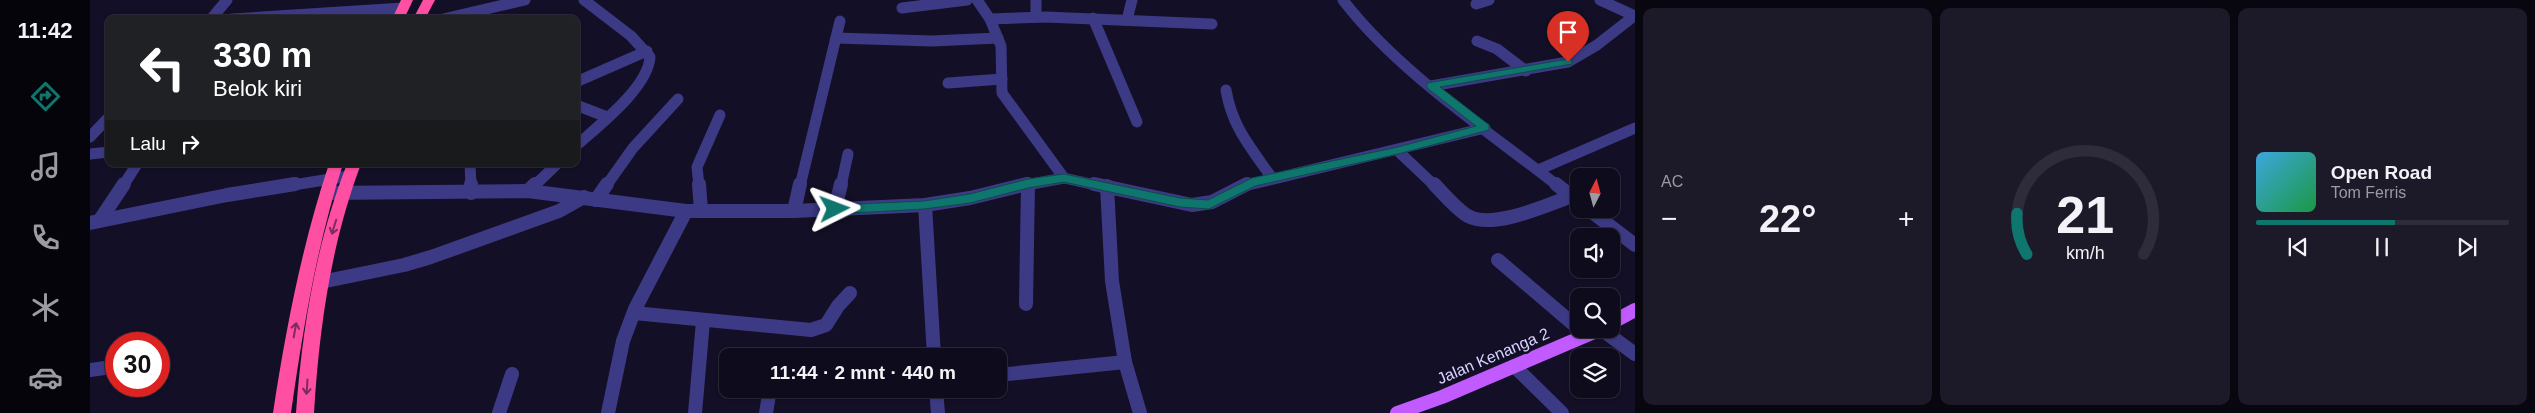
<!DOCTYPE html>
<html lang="id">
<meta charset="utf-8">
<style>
:root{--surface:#0e0b1c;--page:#1c1929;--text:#f1f3f6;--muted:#9b9ba3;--line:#2e2b3b;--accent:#0f766e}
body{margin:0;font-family:Helvetica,sans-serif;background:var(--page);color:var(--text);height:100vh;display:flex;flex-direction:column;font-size:19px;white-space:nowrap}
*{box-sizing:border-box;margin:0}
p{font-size:16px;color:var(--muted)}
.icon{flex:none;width:28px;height:28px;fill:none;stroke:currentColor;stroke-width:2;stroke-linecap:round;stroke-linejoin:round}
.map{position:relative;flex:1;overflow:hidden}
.panel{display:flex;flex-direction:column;gap:8px;padding:8px;background:#08060f;width:900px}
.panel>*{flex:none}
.banner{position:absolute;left:15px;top:15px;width:475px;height:152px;border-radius:10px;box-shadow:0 1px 4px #0004,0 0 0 1px var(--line);background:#202124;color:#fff;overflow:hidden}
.needle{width:32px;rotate:6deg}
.controls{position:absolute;left:1480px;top:168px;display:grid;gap:10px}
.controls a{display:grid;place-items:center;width:50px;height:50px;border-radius:10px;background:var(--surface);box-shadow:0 1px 4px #0004,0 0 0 1px var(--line);font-size:25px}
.speed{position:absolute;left:15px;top:332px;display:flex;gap:10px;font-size:25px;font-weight:700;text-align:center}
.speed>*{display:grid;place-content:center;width:65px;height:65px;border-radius:50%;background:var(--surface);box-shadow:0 1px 4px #0004,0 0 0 1px var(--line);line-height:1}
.speed .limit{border:8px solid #d22;background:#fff;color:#111}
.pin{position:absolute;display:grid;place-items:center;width:42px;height:42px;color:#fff;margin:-51px -21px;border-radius:50% 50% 50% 0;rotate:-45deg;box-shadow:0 0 5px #0007}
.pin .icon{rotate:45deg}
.me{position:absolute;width:55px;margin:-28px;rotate:87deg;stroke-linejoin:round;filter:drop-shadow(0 0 4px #0008)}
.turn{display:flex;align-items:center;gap:18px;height:105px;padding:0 25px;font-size:22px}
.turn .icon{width:65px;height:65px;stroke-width:2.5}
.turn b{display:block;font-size:35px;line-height:42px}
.then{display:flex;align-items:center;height:48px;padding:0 25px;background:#0003;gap:10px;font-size:19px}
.big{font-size:38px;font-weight:800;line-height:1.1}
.panel .card{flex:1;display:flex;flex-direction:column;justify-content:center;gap:8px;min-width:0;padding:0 18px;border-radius:10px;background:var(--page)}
.panel .dial{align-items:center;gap:0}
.dial svg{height:130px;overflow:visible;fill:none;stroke:var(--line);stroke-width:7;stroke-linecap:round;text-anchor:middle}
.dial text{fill:var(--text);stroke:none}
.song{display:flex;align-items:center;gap:15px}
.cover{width:60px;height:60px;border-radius:8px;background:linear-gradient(135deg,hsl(200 70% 55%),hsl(140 70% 35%))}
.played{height:5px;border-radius:2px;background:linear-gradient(90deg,var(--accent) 55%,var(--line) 55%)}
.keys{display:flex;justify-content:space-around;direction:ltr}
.heat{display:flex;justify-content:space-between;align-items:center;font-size:28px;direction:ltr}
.panel .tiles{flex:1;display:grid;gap:8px;grid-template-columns:repeat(3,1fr)}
.trip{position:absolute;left:629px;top:348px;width:288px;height:50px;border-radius:10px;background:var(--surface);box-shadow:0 1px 4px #0004,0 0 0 1px var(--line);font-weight:800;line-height:50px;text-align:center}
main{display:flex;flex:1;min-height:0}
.tab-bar{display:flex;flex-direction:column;width:90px;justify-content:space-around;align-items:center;background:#06040b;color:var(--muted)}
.tab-bar .icon{width:35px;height:35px}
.tab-bar .active{color:var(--accent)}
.tab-bar b{font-size:22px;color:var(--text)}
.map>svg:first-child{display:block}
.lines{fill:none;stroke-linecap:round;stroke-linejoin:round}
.minor-far1{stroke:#3d3a85;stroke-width:11}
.minor{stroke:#3d3a85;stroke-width:14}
.major{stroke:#c25bff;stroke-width:14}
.highway{fill:#ff4fa3;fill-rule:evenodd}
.oneway{stroke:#7d2c5e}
.route{fill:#0f766e;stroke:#0a4d48}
.labels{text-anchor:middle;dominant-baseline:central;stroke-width:5;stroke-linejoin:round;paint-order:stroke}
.street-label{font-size:16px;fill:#d9d4ff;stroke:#130f26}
</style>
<main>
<nav class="tab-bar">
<b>11:42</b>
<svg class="icon active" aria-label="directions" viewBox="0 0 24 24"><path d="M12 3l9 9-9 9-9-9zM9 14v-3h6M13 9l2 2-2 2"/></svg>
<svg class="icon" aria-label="music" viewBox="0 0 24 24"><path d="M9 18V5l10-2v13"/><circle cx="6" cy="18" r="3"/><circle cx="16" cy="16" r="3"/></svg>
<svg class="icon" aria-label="phone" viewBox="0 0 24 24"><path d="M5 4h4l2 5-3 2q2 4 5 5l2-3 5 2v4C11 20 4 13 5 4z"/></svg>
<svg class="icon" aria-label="climate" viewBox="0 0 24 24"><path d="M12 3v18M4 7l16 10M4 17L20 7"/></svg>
<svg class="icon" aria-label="car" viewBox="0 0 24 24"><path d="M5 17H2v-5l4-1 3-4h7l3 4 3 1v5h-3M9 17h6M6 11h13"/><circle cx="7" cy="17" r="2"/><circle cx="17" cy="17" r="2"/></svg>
</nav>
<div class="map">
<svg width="1545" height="413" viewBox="0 0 1545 413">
<rect width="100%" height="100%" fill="#130f26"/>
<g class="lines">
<g class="minor-far1">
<path d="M887,0L900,19L911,46L912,93L974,178"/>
<path d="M946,0V17"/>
<path d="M1253,0C1306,70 1398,131 1468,186"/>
<path d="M1510,0L1545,16"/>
<path d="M1386,4L1399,0"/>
<path d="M812,8L877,0"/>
<path d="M1003,18L1047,122"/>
<path d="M121,19L137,0"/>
<path d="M142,19L313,8"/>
<path d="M353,19L435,0"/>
<path d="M900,19L956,17L1122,24"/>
<path d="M1037,20L1042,0"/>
<path d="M746,38L842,41L908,38"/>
<path d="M1387,41L1407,49L1436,71"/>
<path d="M486,82L557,51"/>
<path d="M858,83L912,79"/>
<path d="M1341,86L1478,62L1507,45L1544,16"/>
<path d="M1136,90C1142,127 1161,148 1182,178"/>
<path d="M486,105L517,117"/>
<path d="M0,137L19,117"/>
<path d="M486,146C508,126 558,88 560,57L541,36L494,0"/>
<path d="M1308,151L1345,186"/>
<path d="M0,154L19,152"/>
<path d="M380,164L381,186"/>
<path d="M1448,170L1545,128"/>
<path d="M33,186L47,164"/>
<path d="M197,186L259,176"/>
<path d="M444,186L467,164"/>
<path d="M516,186L543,148L588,99"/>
<path d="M609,186L607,167L630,115"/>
<path d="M710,186L750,21"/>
<path d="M751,186L758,154"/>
<path d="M931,186L974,178L1010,186"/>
<path d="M1154,186L1395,128"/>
</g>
<g class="minor">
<path d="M381,184V193"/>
<path d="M609,184L611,211"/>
<path d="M1004,184L1102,205L1122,202L1157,184"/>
<path d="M1344,184C1354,194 1366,209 1378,216C1403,230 1457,205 1482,196"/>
<path d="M1466,184L1489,202"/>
<path d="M1017,186L1022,281L1035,362L1050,413"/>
<path d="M438,191L445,184"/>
<path d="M237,193L438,191L596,211H704L835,205L880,198L937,184"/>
<path d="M506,200L517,184"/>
<path d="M835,205L844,356"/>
<path d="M745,209L751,184"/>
<path d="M1498,209L1545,245"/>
<path d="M704,211L710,184"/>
<path d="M10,220L34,184"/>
<path d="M0,223L137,195L205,184"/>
<path d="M1408,260L1496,335"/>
<path d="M231,282L314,265L341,257L469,211L494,197"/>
<path d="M936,304L938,184"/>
<path d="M544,313L721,330L736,325L748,306L760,293"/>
<path d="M1511,329L1545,354"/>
<path d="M1424,366L1472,413"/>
<path d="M0,370L22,367"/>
<path d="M908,375L1035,362"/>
<path d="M846,389L848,413"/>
<path d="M409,413L422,374"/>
<path d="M518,413L533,341L545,309L596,211"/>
<path d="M605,413L613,321"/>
<path d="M676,413L680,389"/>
</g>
<g class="major">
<path d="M1521,323L1545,310"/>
<path d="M1307,413L1352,397L1511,329"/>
</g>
<g class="highway">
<path d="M311,0H323L314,19H302Z"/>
<path d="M333,0H345L335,19H323Z"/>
<path d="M239,164H253C227,245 213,328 201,413H183C196,328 212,245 239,164Z"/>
<path d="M257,164H271C241,243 229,329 224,413H206C212,329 226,243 257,164Z"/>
</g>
</g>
<defs><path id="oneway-shaft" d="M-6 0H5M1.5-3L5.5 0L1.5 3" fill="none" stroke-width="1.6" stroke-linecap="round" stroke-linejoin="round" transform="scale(1.25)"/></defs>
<g class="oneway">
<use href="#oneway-shaft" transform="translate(244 227) rotate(107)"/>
<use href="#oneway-shaft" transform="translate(205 330) rotate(-80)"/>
<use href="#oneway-shaft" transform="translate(217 387) rotate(94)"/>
</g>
<path class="route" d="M1478,59L1482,60V64L1350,87L1399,125V130L1308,154L1165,186L1119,209L1090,207L974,182L938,188L880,203L834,209L745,214L739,209L745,205L834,201L880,194L938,179L974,174L1090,198L1118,200L1162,178L1308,147L1386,126L1337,88V83Z"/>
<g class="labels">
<g class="street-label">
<text transform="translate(1403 356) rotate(-23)">Jalan Kenanga 2</text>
</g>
</g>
</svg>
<div class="controls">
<a><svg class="needle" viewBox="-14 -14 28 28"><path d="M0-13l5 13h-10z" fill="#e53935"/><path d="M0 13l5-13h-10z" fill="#9b9ba3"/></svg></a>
<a><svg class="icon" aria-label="sound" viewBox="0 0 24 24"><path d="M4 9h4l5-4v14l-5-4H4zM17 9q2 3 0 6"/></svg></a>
<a><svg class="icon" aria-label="search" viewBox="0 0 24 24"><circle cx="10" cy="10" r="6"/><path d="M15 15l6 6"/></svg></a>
<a><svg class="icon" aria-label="layers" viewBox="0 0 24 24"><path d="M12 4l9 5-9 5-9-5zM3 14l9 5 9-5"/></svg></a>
</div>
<div class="speed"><div class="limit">30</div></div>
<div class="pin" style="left:1478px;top:62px;background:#d93025"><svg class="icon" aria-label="arrive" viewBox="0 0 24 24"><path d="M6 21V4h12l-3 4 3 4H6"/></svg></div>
<svg class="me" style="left:745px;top:209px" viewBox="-20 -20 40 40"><path d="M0-17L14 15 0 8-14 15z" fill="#0f766e" stroke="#fff" stroke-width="4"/></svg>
<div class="trip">11:44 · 2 mnt · 440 m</div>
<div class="banner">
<div class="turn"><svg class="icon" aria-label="left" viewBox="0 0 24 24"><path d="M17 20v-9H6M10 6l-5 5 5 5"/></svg><div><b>330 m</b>Belok kiri</div></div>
<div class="then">Lalu<svg class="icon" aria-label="right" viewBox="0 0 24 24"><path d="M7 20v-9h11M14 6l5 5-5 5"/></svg></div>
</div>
</div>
<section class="panel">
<div class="tiles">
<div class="card"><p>AC</p>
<div class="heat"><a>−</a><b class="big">22°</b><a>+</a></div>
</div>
<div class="card dial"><svg viewBox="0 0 100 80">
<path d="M14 69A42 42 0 1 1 86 69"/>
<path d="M14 69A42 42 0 0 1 8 44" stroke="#0f766e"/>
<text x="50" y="56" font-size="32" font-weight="700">21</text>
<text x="50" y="72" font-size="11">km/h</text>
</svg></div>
<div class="card">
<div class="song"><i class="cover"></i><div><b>Open Road</b><p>Tom Ferris</p></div></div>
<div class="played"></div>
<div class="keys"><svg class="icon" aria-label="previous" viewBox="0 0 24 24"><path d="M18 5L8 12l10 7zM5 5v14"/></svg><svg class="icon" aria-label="pause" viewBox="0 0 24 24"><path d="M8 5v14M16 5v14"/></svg><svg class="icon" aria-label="next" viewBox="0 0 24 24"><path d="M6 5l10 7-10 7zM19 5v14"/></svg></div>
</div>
</div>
</section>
</main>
